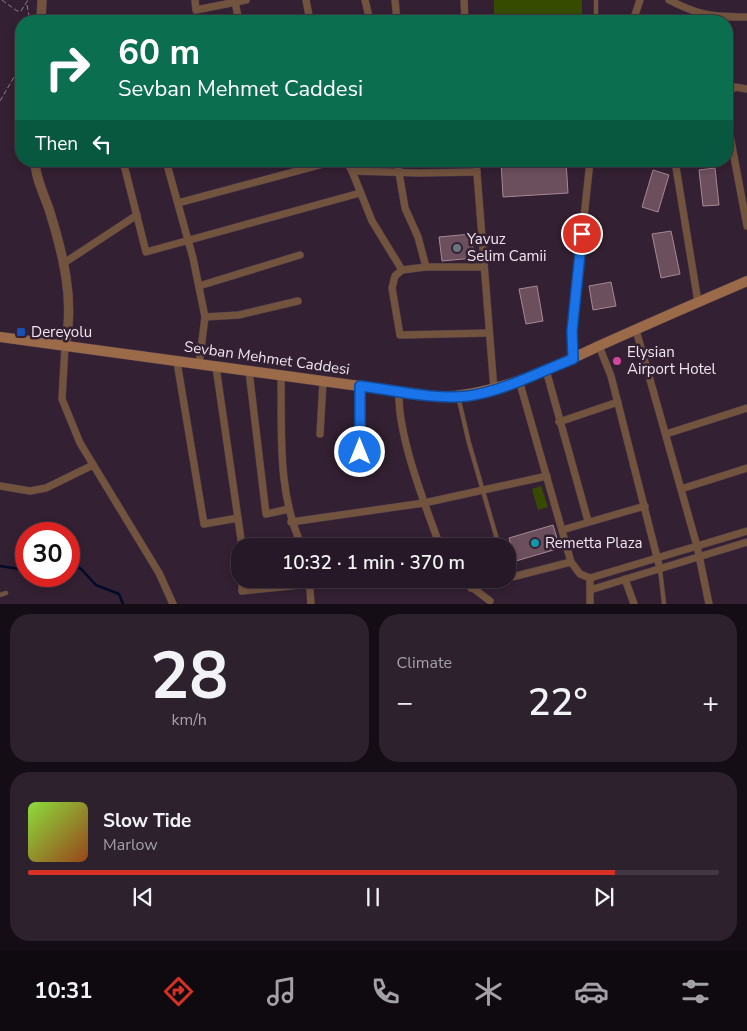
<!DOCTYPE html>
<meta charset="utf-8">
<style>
:root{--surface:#261826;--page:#2e212e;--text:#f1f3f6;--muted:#a4a0a7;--line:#423743;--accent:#d93025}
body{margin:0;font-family:"Nunito Sans",sans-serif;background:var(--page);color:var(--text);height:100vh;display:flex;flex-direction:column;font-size:19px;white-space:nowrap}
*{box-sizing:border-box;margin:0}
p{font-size:16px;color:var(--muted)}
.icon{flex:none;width:28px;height:28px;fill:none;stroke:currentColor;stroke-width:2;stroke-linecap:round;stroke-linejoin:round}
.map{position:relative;height:604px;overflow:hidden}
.panel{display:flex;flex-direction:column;gap:10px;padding:10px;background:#150d15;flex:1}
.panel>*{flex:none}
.guide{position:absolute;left:15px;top:15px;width:718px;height:152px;border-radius:20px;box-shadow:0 2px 8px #0003,0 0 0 1px var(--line);background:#0b6e4f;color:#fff;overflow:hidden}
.speed{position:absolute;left:15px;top:522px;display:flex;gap:10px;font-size:25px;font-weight:700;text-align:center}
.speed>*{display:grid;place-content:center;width:65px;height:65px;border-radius:50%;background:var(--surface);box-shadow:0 2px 8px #0003,0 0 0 1px var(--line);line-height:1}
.speed .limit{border:8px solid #d22;background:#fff;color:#111}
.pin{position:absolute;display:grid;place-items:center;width:42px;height:42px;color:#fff;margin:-21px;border:2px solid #fff;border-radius:50%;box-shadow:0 1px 5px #0007}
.me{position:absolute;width:55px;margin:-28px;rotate:0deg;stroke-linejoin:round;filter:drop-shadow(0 0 4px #0008)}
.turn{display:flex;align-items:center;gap:18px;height:105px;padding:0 20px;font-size:22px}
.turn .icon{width:65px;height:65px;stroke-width:2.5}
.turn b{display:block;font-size:35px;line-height:42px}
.then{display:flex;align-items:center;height:48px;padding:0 20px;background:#0003;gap:10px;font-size:19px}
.big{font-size:38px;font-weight:600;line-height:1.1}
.panel .widget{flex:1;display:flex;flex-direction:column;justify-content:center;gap:8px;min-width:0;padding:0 18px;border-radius:20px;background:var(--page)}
.panel .dial{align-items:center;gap:0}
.dial b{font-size:65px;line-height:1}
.song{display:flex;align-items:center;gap:15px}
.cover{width:60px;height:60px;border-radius:8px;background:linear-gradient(135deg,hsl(90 70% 55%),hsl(20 70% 35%))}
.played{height:5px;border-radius:2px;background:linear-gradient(90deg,var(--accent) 85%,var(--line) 85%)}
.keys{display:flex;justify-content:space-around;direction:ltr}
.heat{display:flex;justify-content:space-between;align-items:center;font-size:28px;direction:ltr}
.panel .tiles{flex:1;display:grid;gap:10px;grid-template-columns:1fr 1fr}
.widget:last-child{grid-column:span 2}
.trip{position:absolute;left:231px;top:538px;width:285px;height:50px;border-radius:20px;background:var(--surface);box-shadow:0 2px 8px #0003,0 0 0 1px var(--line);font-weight:600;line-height:50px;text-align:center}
.tabs{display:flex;height:80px;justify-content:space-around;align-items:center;background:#0f0a0f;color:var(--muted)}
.tabs .icon{width:35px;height:35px}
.tabs .selected{color:var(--accent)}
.tabs b{font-size:22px;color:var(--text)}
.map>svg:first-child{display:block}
.green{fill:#374b00}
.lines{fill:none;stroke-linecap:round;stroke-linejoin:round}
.stream{stroke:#000b29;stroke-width:2.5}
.building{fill:#6c4f5c;stroke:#a78895}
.service-casing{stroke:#4d3b4c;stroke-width:5}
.minor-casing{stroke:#4d3b4c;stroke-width:8}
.tertiary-casing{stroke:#4d3b4c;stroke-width:10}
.secondary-casing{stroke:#4d3b4c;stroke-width:11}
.path{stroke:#8d7d8c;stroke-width:1;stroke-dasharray:5 2.5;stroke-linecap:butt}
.service{stroke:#72533e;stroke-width:4}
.minor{stroke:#72533e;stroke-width:7}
.tertiary{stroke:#72533e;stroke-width:9}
.secondary{stroke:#9b6a49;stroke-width:10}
.route-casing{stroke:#114b97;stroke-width:12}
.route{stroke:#1a73e8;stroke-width:9}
.worship-dot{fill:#6b7280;stroke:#332032;stroke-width:2}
.transit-dot{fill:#1a4fb4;stroke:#332032;stroke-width:2}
.hotel-dot{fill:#d1479c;stroke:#332032;stroke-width:2}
.culture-dot{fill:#0f9aa8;stroke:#332032;stroke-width:2}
.labels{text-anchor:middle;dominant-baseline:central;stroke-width:5;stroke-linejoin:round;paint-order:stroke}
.poi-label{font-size:15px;fill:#f0e4ef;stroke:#332032;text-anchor:start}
.street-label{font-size:15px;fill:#f0e4ef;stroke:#332032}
</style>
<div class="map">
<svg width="747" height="604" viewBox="0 0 747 604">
<rect width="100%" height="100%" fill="#332032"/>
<g class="green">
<path d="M494,0H582V20L494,21Z"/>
<path d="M541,486L548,507L538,510L532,489Z"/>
</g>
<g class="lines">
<g class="stream">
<path d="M0,566L26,570"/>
<path d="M69,567L80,568L96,585L119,594L123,604"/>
</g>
</g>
<g class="building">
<path d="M501,161H566L568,193L503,197Z"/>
<path d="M715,168L719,205L703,206L699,170Z"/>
<path d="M653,170L669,175L658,212L642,207Z"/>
<path d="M671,231L680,274L661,278L652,234Z"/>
<path d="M471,234L474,258L442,261L439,237Z"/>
<path d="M611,282L616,306L593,310L589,286Z"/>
<path d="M537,286L543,321L526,324L519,289Z"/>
<path d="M553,525L560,548L516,561L509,538Z"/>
</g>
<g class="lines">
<g class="service-casing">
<g id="service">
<path d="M596,0V21"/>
<path d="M458,396L469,443L499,546"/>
<path d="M660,569L664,604"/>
<path d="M0,595L6,593"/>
</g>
</g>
<g class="minor-casing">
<g id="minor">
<path d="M195,0L196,10L246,0"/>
<path d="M306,0L310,21"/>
<path d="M365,0L370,21"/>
<path d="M395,0L397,21"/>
<path d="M464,0L465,21"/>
<path d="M669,0C700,16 713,17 747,17"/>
<path d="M235,2L239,21"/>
<path d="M634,18L640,0"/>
<path d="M630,21L634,18L645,19L649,21"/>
<path d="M726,94L735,87L747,89"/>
<path d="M726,114L747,226"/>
<path d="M123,161L146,252L360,193"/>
<path d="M166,161L193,258L205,317L199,365"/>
<path d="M346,161L352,171L372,221L402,270"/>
<path d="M397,161L405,208L418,237L426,267"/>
<path d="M476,161L494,390"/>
<path d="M675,161L698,302"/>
<path d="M352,171L419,173L477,172"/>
<path d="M178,203L334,161"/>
<path d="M64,263L137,215"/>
<path d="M484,267H426L402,270L395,276L392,288L400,335L489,333"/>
<path d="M199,286L300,255"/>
<path d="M205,317L239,315L298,301"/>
<path d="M636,330L697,546L709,604"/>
<path d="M65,346L62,399L80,443L159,573L173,604"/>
<path d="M599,346L611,376L660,569"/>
<path d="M573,359L572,331L590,161"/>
<path d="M177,362L204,524L238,518"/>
<path d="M216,367L242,546"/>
<path d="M546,370L588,521"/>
<path d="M249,371L266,514L289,509"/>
<path d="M281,376C282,433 277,493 302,546"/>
<path d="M519,380L571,562L580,574L590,578L747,531"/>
<path d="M399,391C397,434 425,505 440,546"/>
<path d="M559,422L618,402"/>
<path d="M320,434L323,381"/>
<path d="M666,434L747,408"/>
<path d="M359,452L360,386"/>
<path d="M0,486L30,491L46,488L93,465"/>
<path d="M681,489L747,468"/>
<path d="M291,522L424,503L547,476"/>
<path d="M562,530L645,506"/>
<path d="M286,546L302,545"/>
<path d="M392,546L438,542"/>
<path d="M508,578L571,562"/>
<path d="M242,579V591L310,584"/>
<path d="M309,579L311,604"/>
<path d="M461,579L490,601"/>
<path d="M625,579L634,604"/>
<path d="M471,588L504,579"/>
<path d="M590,590L747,542"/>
<path d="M590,604V578"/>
</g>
</g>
<g class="tertiary-casing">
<g id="tertiary">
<path d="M41,21L42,0"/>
<path d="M35,161C35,176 44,195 49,209C63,254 75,300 65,346"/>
</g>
</g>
<g class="secondary-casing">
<path id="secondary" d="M0,337L440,397C498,395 550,369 601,345C650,323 698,302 747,281"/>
</g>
<g class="path">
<path d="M2,0L17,11H21L28,0"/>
<path d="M27,5L30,21"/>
<path d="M0,101L21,65"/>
</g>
<use href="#service" class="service"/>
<use href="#minor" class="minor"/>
<use href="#tertiary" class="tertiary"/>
<use href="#secondary" class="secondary"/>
</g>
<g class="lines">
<g class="route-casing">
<path id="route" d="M360,452V386C395,390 432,400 468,396C504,391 539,372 573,359L572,331L582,234"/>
</g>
<use href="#route" class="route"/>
</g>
<circle class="worship-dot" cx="457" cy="248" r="5"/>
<rect class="transit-dot" x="16" y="327" width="10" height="10" rx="2.5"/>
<circle class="hotel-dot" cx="617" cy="361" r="5"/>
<circle class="culture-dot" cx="535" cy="543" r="5"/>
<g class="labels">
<g class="poi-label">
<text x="467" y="239">Yavuz<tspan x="467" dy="17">Selim Camii</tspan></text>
<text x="31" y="332">Dereyolu</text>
<text x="627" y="352">Elysian<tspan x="627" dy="17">Airport Hotel</tspan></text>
<text x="545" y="543">Remetta Plaza</text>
</g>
<g class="street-label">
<text transform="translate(267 358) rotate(8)">Sevban Mehmet Caddesi</text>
</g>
</g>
</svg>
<div class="speed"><div class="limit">30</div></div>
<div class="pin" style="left:582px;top:234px;background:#d93025"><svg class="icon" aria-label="arrive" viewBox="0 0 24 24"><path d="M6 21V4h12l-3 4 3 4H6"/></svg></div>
<svg class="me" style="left:360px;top:452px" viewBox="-20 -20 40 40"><circle r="17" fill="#1a73e8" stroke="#fff" stroke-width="3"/><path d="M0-11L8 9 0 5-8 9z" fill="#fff"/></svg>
<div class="trip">10:32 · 1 min · 370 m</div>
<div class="guide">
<div class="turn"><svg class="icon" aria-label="right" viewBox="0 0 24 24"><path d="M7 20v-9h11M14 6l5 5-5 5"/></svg><div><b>60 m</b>Sevban Mehmet Caddesi</div></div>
<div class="then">Then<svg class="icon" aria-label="left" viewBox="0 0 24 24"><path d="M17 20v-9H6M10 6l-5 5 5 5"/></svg></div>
</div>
</div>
<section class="panel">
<div class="tiles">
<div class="widget dial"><b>28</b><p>km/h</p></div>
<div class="widget"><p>Climate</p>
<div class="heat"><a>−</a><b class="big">22°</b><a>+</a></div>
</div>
<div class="widget">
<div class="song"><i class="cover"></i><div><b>Slow Tide</b><p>Marlow</p></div></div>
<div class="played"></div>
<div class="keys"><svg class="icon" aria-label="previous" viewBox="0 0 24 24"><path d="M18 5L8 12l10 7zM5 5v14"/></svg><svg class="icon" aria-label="pause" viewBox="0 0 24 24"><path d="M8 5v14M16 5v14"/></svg><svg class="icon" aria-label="next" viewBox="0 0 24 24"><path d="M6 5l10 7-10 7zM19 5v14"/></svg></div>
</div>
</div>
</section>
<nav class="tabs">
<b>10:31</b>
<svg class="icon selected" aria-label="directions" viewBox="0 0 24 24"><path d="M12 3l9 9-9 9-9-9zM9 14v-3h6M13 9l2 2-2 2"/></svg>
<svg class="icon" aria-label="music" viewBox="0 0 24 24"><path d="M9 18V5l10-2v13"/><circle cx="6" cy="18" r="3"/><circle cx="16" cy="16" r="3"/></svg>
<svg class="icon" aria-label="phone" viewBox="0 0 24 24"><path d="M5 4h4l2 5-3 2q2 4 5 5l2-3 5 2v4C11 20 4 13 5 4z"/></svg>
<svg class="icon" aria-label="climate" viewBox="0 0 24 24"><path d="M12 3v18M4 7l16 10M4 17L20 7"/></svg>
<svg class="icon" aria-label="car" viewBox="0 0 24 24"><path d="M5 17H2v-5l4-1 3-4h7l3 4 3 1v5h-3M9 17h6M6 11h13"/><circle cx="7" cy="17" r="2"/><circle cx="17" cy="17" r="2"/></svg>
<svg class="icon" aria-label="filters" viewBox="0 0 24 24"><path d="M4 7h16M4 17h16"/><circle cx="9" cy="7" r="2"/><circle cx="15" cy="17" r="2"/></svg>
</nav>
